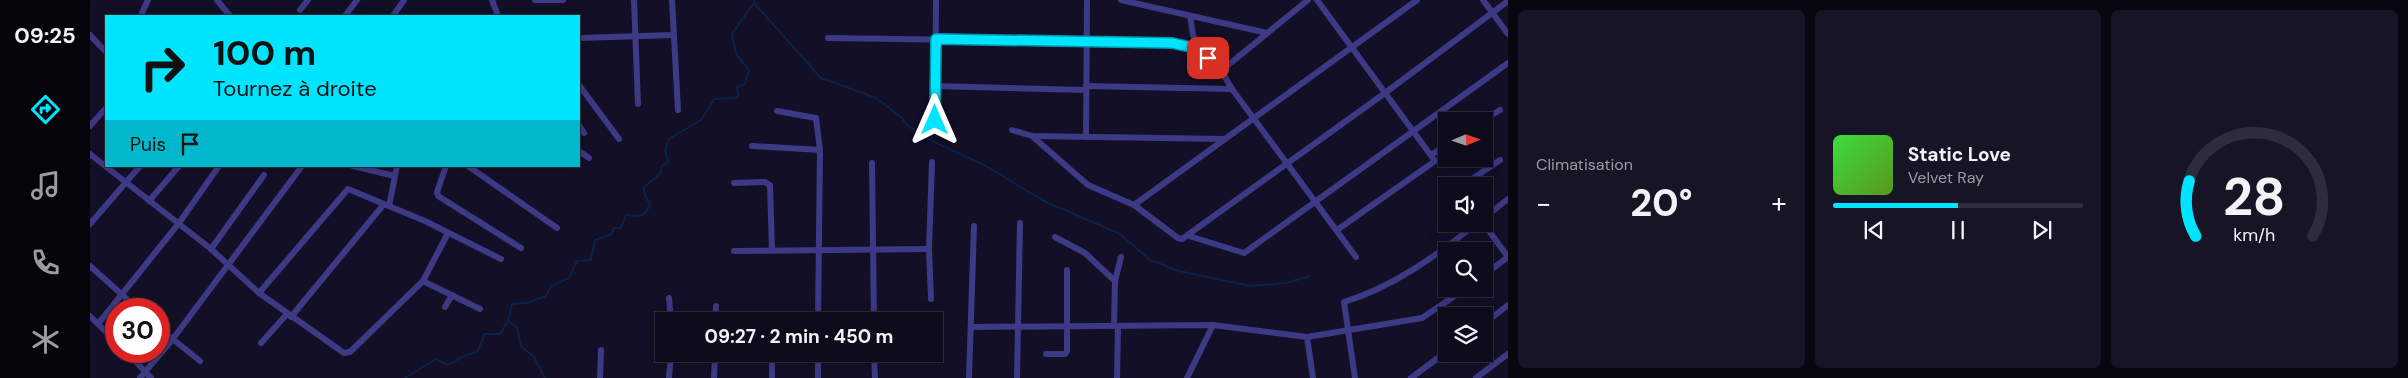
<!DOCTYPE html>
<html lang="fr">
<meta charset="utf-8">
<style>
:root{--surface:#0e0b1c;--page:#171425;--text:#f1f3f6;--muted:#9b9ba3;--line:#2e2b3b;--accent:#00e5ff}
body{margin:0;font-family:"DM Sans",sans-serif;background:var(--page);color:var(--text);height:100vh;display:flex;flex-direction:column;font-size:19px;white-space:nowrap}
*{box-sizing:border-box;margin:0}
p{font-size:16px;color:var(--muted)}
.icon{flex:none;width:28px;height:28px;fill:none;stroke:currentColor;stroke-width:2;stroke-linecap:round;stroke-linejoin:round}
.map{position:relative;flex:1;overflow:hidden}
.sheet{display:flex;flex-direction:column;gap:10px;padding:10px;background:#08060f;width:900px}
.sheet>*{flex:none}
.banner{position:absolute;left:15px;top:15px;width:475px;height:152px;border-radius:0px;box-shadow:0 2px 12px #0003,0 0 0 1px var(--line);background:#00e5ff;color:#111;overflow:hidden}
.needle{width:32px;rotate:88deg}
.fabs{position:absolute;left:1348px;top:112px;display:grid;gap:10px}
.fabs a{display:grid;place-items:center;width:55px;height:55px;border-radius:0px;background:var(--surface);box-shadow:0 2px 12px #0003,0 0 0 1px var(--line);font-size:25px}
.speed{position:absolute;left:15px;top:298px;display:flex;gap:10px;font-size:25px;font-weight:700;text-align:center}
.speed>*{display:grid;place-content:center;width:65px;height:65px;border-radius:50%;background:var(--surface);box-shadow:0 2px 12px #0003,0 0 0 1px var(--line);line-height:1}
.speed .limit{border:8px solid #d22;background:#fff;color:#111}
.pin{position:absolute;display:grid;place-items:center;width:42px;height:42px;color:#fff;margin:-21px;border-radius:10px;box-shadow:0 2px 8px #0006}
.me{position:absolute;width:55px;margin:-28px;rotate:0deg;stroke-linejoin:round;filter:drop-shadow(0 0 4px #0008)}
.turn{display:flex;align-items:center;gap:18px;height:105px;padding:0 25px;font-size:22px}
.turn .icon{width:65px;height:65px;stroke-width:2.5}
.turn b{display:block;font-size:35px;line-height:42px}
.then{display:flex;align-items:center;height:48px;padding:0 25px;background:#0003;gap:10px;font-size:19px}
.big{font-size:38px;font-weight:700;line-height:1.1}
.sheet .card{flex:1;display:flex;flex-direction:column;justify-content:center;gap:8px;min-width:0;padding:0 18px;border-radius:8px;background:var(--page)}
.sheet .dial{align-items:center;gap:0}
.dial svg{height:130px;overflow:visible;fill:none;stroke:var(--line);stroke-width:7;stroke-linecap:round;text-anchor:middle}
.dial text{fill:var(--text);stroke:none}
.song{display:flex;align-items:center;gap:15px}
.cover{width:60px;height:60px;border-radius:8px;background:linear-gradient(135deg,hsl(120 70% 55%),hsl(90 70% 35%))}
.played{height:5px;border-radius:2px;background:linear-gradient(90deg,var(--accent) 50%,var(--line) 50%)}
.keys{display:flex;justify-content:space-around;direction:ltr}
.heat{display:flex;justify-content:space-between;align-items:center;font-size:28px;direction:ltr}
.sheet .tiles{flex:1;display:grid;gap:10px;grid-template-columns:repeat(3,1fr)}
.trip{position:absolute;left:565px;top:312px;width:288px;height:50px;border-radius:0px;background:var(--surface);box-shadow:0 2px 12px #0003,0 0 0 1px var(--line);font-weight:700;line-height:50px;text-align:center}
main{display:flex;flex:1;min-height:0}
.menu{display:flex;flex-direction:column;width:90px;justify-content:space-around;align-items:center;background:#06040b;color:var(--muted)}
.menu .icon{width:35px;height:35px}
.menu .on{color:var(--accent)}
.menu b{font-size:22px;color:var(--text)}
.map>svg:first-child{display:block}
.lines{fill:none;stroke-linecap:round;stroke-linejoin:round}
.stream{stroke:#0c2248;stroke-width:2}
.minor{stroke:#3d3a85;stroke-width:6}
.route-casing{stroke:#0095a6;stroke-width:12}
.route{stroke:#00e5ff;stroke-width:9}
</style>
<main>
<nav class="menu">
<b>09:25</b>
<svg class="icon on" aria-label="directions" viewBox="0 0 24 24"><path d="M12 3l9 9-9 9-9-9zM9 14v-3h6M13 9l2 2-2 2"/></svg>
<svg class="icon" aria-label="music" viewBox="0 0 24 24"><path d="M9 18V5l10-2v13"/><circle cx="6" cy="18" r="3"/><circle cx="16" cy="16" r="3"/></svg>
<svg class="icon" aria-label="phone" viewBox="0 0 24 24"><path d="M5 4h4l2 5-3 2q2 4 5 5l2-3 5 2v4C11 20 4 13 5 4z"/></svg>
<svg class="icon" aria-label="climate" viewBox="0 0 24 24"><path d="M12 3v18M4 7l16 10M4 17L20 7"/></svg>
</nav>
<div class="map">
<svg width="1418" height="378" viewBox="0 0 1418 378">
<rect width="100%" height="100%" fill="#130f26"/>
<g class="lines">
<g class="stream">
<path d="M664,3L731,78L786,98L811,117L817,125L838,139L896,166L954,201L1030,234L1060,260L1089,271L1161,286L1196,283L1220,276"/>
<path d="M418,320L427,328L431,346L444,357L455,378"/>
<path d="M315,378L346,359L357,365L376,355L387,352L395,334H410L418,321L422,304L437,303L456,296L461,286L479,278L487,261L501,260L505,240L521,234L524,228H531L536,215C548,217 554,217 560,205L554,192V187L570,174L572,166L578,162L575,150L579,139L611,120L624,99L645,98L648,96L647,87L655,84L659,70L646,54L642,34L664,3V0"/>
</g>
<g class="minor">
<path d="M127,0L140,16"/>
<path d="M402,0L408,16"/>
<path d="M445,0H473"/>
<path d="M544,0L548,104"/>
<path d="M582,0L588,110"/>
<path d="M1031,0L1177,33"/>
<path d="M1227,0L1345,161L1247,230"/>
<path d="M1393,0L1418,34"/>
<path d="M210,10L218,0"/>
<path d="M52,13L58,0"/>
<path d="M255,16L267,0"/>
<path d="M303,16L314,0"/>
<path d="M1100,16L1103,35L1108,50L1128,65L1142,89L1266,257"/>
<path d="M0,35L16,52"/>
<path d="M489,38L583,35"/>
<path d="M738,38L1082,43L1108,50"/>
<path d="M1132,70L1218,0"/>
<path d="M489,85L529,139"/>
<path d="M845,86L996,90"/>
<path d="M996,86L1142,89"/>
<path d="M687,111L726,118L730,150"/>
<path d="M845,120L846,0"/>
<path d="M1392,121L1410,110"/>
<path d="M489,125L494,133"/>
<path d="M0,126L16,108"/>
<path d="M922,130L942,136L1135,139"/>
<path d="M942,136L998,185L1044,205L1088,238L1092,239L1295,93L1418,1"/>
<path d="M996,137L997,0"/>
<path d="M662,146L730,150L728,321"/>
<path d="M489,151L499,158"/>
<path d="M0,154L121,249L169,293L254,353L260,352L333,281L358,233"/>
<path d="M1341,155L1356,145"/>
<path d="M782,163L784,321"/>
<path d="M263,166L305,176"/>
<path d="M356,166L347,192L348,196L431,248"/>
<path d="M378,166L467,228"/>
<path d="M644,183L675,182L680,185L682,250"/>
<path d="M1372,186L1410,160"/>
<path d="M59,201L89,166"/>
<path d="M1044,205L1327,0"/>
<path d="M299,206L307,166"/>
<path d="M1394,218L1418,199"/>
<path d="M0,224L50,166"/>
<path d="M1394,224L1418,257"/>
<path d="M1099,236L1154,253L1418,63"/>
<path d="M965,237L995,253L1025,281"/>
<path d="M121,249L174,175"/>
<path d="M644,251L839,249"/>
<path d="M0,266L48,309"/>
<path d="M1394,275L1418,257"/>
<path d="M333,281L390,309"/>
<path d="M169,293L258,189L335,221L411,259"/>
<path d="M579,298L581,321"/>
<path d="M841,299L839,249L842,162"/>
<path d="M355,307L362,295"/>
<path d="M0,316L26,342"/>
<path d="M201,317L294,204"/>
<path d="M625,321L626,306"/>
<path d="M683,321V320"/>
<path d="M8,324L89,223L129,166"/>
<path d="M1394,324L1418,305"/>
<path d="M1024,326L1025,281L1031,257"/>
<path d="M881,327L1123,325L1217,337L1332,318L1375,289"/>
<path d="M69,328L110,361"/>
<path d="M1217,337L1223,378"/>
<path d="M171,343L197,314"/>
<path d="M36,351L61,378"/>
<path d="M784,354L785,378"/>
<path d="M956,354H975L977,351V270"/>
<path d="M50,378L82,340L212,166"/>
<path d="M510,378L511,350"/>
<path d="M579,378L581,354"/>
<path d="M624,378L625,354"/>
<path d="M682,378V354"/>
<path d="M728,378V354"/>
<path d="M879,378L884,226"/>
<path d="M927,378L930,223"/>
<path d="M1027,378L1028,326"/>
<path d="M1097,378L1123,325"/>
<path d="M1265,378L1254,302C1303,287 1346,256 1386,224"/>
<path d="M1321,378L1356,352"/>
<path d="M1386,378L1418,354"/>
</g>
</g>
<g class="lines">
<g class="route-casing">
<path id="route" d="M845,120L846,39L1082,43L1100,47L1118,58"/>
</g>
<use href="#route" class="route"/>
</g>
</svg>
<div class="fabs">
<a><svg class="needle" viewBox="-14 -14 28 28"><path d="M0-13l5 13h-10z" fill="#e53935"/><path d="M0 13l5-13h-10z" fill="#9b9ba3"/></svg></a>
<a><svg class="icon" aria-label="sound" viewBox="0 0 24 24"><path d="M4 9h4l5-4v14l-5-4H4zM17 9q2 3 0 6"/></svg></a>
<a><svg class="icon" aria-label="search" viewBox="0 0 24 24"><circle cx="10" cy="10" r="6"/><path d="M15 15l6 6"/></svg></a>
<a><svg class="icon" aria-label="layers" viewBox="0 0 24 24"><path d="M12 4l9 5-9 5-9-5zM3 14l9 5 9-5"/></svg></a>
</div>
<div class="speed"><div class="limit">30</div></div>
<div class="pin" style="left:1118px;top:58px;background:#d93025"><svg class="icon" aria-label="arrive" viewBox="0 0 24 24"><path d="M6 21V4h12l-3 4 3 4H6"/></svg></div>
<svg class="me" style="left:845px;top:120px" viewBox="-20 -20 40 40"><path d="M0-17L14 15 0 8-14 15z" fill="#00e5ff" stroke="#fff" stroke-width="4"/></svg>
<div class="trip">09:27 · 2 min · 450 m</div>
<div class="banner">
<div class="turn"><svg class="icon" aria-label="right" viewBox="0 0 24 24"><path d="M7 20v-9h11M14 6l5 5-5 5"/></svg><div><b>100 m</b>Tournez à droite</div></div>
<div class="then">Puis<svg class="icon" aria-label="arrive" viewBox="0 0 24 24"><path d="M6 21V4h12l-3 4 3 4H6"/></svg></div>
</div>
</div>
<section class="sheet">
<div class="tiles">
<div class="card"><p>Climatisation</p>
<div class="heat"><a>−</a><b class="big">20°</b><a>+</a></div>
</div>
<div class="card">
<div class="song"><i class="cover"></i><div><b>Static Love</b><p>Velvet Ray</p></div></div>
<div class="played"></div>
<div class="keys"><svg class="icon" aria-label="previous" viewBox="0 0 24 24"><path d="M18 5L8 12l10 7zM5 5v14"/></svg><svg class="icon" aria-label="pause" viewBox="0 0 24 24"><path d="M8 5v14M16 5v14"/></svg><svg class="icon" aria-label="next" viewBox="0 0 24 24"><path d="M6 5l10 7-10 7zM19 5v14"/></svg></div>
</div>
<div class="card dial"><svg viewBox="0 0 100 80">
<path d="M14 69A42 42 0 1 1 86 69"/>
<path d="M14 69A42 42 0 0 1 10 35" stroke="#00e5ff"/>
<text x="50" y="56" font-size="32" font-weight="700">28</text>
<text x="50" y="72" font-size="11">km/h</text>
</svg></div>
</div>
</section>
</main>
